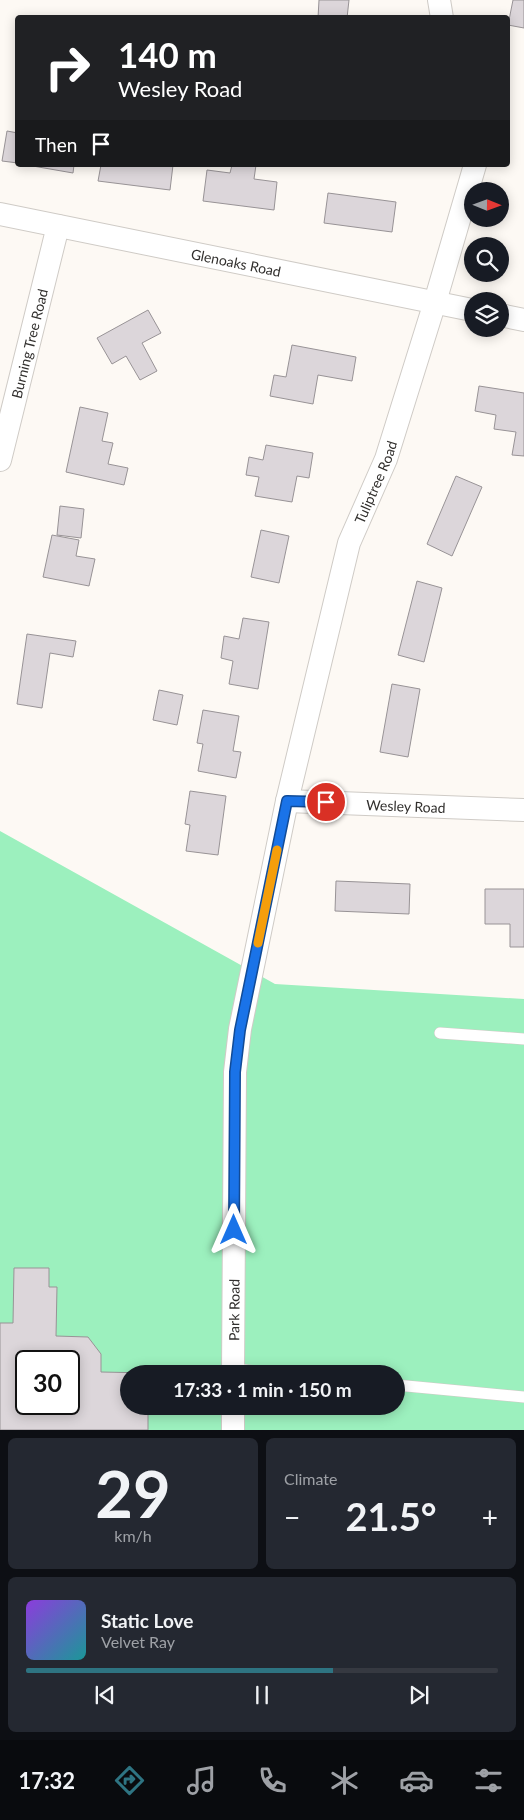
<!DOCTYPE html>
<meta charset="utf-8">
<style>
:root{--surface:#171b24;--page:#242831;--text:#f1f3f6;--muted:#9ea1a6;--line:#363941;--accent:#2e7482}
body{margin:0;font-family:Lato,sans-serif;background:var(--page);color:var(--text);height:100vh;display:flex;flex-direction:column;font-size:19px;white-space:nowrap}
*{box-sizing:border-box;margin:0}
p{font-size:16px;color:var(--muted)}
.icon{flex:none;width:28px;height:28px;fill:none;stroke:currentColor;stroke-width:2;stroke-linecap:round;stroke-linejoin:round}
.map{position:relative;height:1430px;overflow:hidden}
.sheet{display:flex;flex-direction:column;gap:8px;padding:8px;background:#0d0f14;flex:1}
.sheet>*{flex:none}
.top-card{position:absolute;left:15px;top:15px;width:495px;height:152px;border-radius:5px;box-shadow:0 2px 12px #0003;background:#202124;color:#fff;overflow:hidden}
.needle{width:32px;rotate:91deg}
.controls{position:absolute;left:464px;top:182px;display:grid;gap:10px}
.controls a{display:grid;place-items:center;width:45px;height:45px;border-radius:50%;background:var(--surface);box-shadow:0 2px 12px #0003;font-size:25px}
.speed{position:absolute;left:15px;top:1350px;display:flex;gap:10px;font-size:25px;font-weight:700;text-align:center}
.speed>*{display:grid;place-content:center;width:65px;height:65px;border-radius:50%;background:var(--surface);box-shadow:0 2px 12px #0003;line-height:1}
.speed .limit{border:2px solid #111;border-radius:8px;background:#fff;color:#111}
.pin{position:absolute;display:grid;place-items:center;width:42px;height:42px;color:#fff;margin:-21px;border:2px solid #fff;border-radius:50%;box-shadow:0 1px 5px #0007}
.me{position:absolute;width:55px;margin:-28px;rotate:0deg;stroke-linejoin:round;filter:drop-shadow(0 0 4px #0008)}
.turn{display:flex;align-items:center;gap:18px;height:105px;padding:0 20px;font-size:22px}
.turn .icon{width:65px;height:65px;stroke-width:2.5}
.turn b{display:block;font-size:35px;line-height:42px}
.then{display:flex;align-items:center;height:48px;padding:0 20px;background:#0003;gap:10px;font-size:19px}
.big{font-size:38px;font-weight:700;line-height:1.1}
.sheet .card{flex:1;display:flex;flex-direction:column;justify-content:center;gap:8px;min-width:0;padding:0 18px;border-radius:8px;background:var(--page)}
.sheet .dial{align-items:center;gap:0}
.dial b{font-size:65px;line-height:1}
.song{display:flex;align-items:center;gap:15px}
.cover{width:60px;height:60px;border-radius:8px;background:linear-gradient(135deg,hsl(270 70% 55%),hsl(180 70% 35%))}
.played{height:5px;border-radius:2px;background:linear-gradient(90deg,var(--accent) 65%,var(--line) 65%)}
.keys{display:flex;justify-content:space-around;direction:ltr}
.heat{display:flex;justify-content:space-between;align-items:center;font-size:28px;direction:ltr}
.sheet .tiles{flex:1;display:grid;gap:8px;grid-template-columns:1fr 1fr}
.card:last-child{grid-column:span 2}
.trip{position:absolute;left:120px;top:1365px;width:285px;height:50px;border-radius:25px;background:var(--surface);box-shadow:0 2px 12px #0003;font-weight:700;line-height:50px;text-align:center}
.tab-bar{display:flex;height:80px;justify-content:space-around;align-items:center;background:#090b0e;color:var(--muted)}
.tab-bar .icon{width:35px;height:35px}
.tab-bar .selected{color:var(--accent)}
.tab-bar b{font-size:22px;color:var(--text)}
.map>svg:first-child{display:block}
.green{fill:#9cf0be;fill-rule:evenodd}
.building{fill:#dcd6da;stroke:#989396;fill-rule:evenodd}
.lines{fill:none;stroke-linecap:round;stroke-linejoin:round}
.service-casing{stroke:#cfcbc6;stroke-width:12}
.minor-casing{stroke:#cfcbc6;stroke-width:24}
.service{stroke:#fff;stroke-width:11}
.minor{stroke:#fff;stroke-width:22}
.route-casing{stroke:#114b97;stroke-width:12}
.route{stroke:#1a73e8;stroke-width:9}
.slow{stroke:#f59e0b;stroke-width:9}
.labels{text-anchor:middle;dominant-baseline:central;stroke-width:4.5;stroke-linejoin:round;paint-order:stroke}
.street-label{font-size:14px;fill:#312f2d;stroke:#fff}
</style>
<div class="map">
<svg width="524" height="1430" viewBox="0 0 524 1430">
<rect width="100%" height="100%" fill="#fdf9f4"/>
<path class="green" d="M0,831L275,984L524,999V1430H0ZM26,1361H69V1404H26ZM129,1374H396V1406H129Z"/>
<g class="building">
<path d="M319,0H349L347,18H318Z"/>
<path d="M513,0H524V28L508,25Z"/>
<path d="M7,131L18,133V163L2,161Z"/>
<path d="M27,165H74L73,173Z"/>
<path d="M101,165H173L170,190L98,181Z"/>
<path d="M232,165H256L254,179L277,182L274,210L203,201L207,170L230,173Z"/>
<path d="M328,193L396,202L392,232L324,223Z"/>
<path d="M148,310L161,333L142,343L157,371L140,380L126,356L112,364L97,338Z"/>
<path d="M292,345L356,357L352,381L318,375L313,404L270,396L274,375L286,377Z"/>
<path d="M479,386L524,393V456L512,455L516,432L494,429L496,415L475,411Z"/>
<path d="M80,407L108,413L102,441L113,443L108,464L128,468L124,485L66,472Z"/>
<path d="M266,445L313,453L309,478L297,476L292,502L255,496L259,477L246,475L249,457L263,460Z"/>
<path d="M456,476L482,487L452,556L427,544Z"/>
<path d="M60,506L84,509L81,538L57,535Z"/>
<path d="M261,530L289,536L279,583L251,577Z"/>
<path d="M52,535L79,540L76,556L95,559L89,586L43,577Z"/>
<path d="M417,581L442,588L424,662L398,655Z"/>
<path d="M243,618L269,622L258,689L229,684L233,661L221,658L224,636L239,639Z"/>
<path d="M27,634L76,641L73,657L50,653L42,708L17,704Z"/>
<path d="M392,684L420,689L408,757L380,752Z"/>
<path d="M159,690L183,695L177,725L153,720Z"/>
<path d="M203,710L239,716L233,751L241,752L236,778L198,771L203,744L197,743Z"/>
<path d="M190,791L226,796L218,855L186,851L190,825L185,824Z"/>
<path d="M336,881L410,884L409,914L335,911Z"/>
<path d="M485,889H524V947H510V924H485Z"/>
<path d="M14,1268H49V1287H57L56,1336L88,1337L101,1354V1372L149,1373L129,1374V1406H148V1430H0V1323H13ZM26,1361H69V1404H26Z"/>
</g>
<g class="lines">
<g class="service-casing">
<g id="service">
<path d="M440,1033L524,1039"/>
<path d="M233,1369L283,1374"/>
<path d="M396,1385L524,1397"/>
</g>
</g>
<g class="minor-casing">
<g id="minor">
<path d="M439,0L442,18"/>
<path id="s1" d="M0,214L472,310"/>
<path d="M500,315L524,320"/>
<path id="s2" d="M0,460L58,226"/>
<path id="s3" d="M287,801L524,810"/>
<path id="s4" d="M233,1374L235,1072L240,1029L287,801L349,543L386,459L435,302L475,165"/>
<path d="M233,1430V1406"/>
</g>
</g>
<use href="#service" class="service"/>
<use href="#minor" class="minor"/>
</g>
<g class="lines">
<g class="route-casing">
<path id="route" d="M234,1230L235,1072L240,1030L287,801L326,802"/>
</g>
<use href="#route" class="route"/>
<path class="slow" d="M258,943L277,850"/>
</g>
<g class="labels">
<g class="street-label">
<text stroke="none"><textPath href="#s1" startOffset="241">Glenoaks Road</textPath></text>
<text stroke="none"><textPath href="#s2" startOffset="120">Burning Tree Road</textPath></text>
<text stroke="none"><textPath href="#s4" startOffset="910">Tuliptree Road</textPath></text>
<text stroke="none"><textPath href="#s3" startOffset="119">Wesley Road</textPath></text>
<text stroke="none"><textPath href="#s4" startOffset="64">Park Road</textPath></text>
</g>
</g>
</svg>
<div class="controls">
<a><svg class="needle" viewBox="-14 -14 28 28"><path d="M0-13l5 13h-10z" fill="#e53935"/><path d="M0 13l5-13h-10z" fill="#9ea1a6"/></svg></a>
<a><svg class="icon" aria-label="search" viewBox="0 0 24 24"><circle cx="10" cy="10" r="6"/><path d="M15 15l6 6"/></svg></a>
<a><svg class="icon" aria-label="layers" viewBox="0 0 24 24"><path d="M12 4l9 5-9 5-9-5zM3 14l9 5 9-5"/></svg></a>
</div>
<div class="speed"><div class="limit">30</div></div>
<div class="pin" style="left:326px;top:802px;background:#d93025"><svg class="icon" aria-label="arrive" viewBox="0 0 24 24"><path d="M6 21V4h12l-3 4 3 4H6"/></svg></div>
<svg class="me" style="left:234px;top:1230px" viewBox="-20 -20 40 40"><path d="M0-17L14 15 0 8-14 15z" fill="#1a73e8" stroke="#fff" stroke-width="4"/></svg>
<div class="trip">17:33 · 1 min · 150 m</div>
<div class="top-card">
<div class="turn"><svg class="icon" aria-label="right" viewBox="0 0 24 24"><path d="M7 20v-9h11M14 6l5 5-5 5"/></svg><div><b>140 m</b>Wesley Road</div></div>
<div class="then">Then<svg class="icon" aria-label="arrive" viewBox="0 0 24 24"><path d="M6 21V4h12l-3 4 3 4H6"/></svg></div>
</div>
</div>
<section class="sheet">
<div class="tiles">
<div class="card dial"><b>29</b><p>km/h</p></div>
<div class="card"><p>Climate</p>
<div class="heat"><a>−</a><b class="big">21.5°</b><a>+</a></div>
</div>
<div class="card">
<div class="song"><i class="cover"></i><div><b>Static Love</b><p>Velvet Ray</p></div></div>
<div class="played"></div>
<div class="keys"><svg class="icon" aria-label="previous" viewBox="0 0 24 24"><path d="M18 5L8 12l10 7zM5 5v14"/></svg><svg class="icon" aria-label="pause" viewBox="0 0 24 24"><path d="M8 5v14M16 5v14"/></svg><svg class="icon" aria-label="next" viewBox="0 0 24 24"><path d="M6 5l10 7-10 7zM19 5v14"/></svg></div>
</div>
</div>
</section>
<nav class="tab-bar">
<b>17:32</b>
<svg class="icon selected" aria-label="directions" viewBox="0 0 24 24"><path d="M12 3l9 9-9 9-9-9zM9 14v-3h6M13 9l2 2-2 2"/></svg>
<svg class="icon" aria-label="music" viewBox="0 0 24 24"><path d="M9 18V5l10-2v13"/><circle cx="6" cy="18" r="3"/><circle cx="16" cy="16" r="3"/></svg>
<svg class="icon" aria-label="phone" viewBox="0 0 24 24"><path d="M5 4h4l2 5-3 2q2 4 5 5l2-3 5 2v4C11 20 4 13 5 4z"/></svg>
<svg class="icon" aria-label="climate" viewBox="0 0 24 24"><path d="M12 3v18M4 7l16 10M4 17L20 7"/></svg>
<svg class="icon" aria-label="car" viewBox="0 0 24 24"><path d="M5 17H2v-5l4-1 3-4h7l3 4 3 1v5h-3M9 17h6M6 11h13"/><circle cx="7" cy="17" r="2"/><circle cx="17" cy="17" r="2"/></svg>
<svg class="icon" aria-label="filters" viewBox="0 0 24 24"><path d="M4 7h16M4 17h16"/><circle cx="9" cy="7" r="2"/><circle cx="15" cy="17" r="2"/></svg>
</nav>
